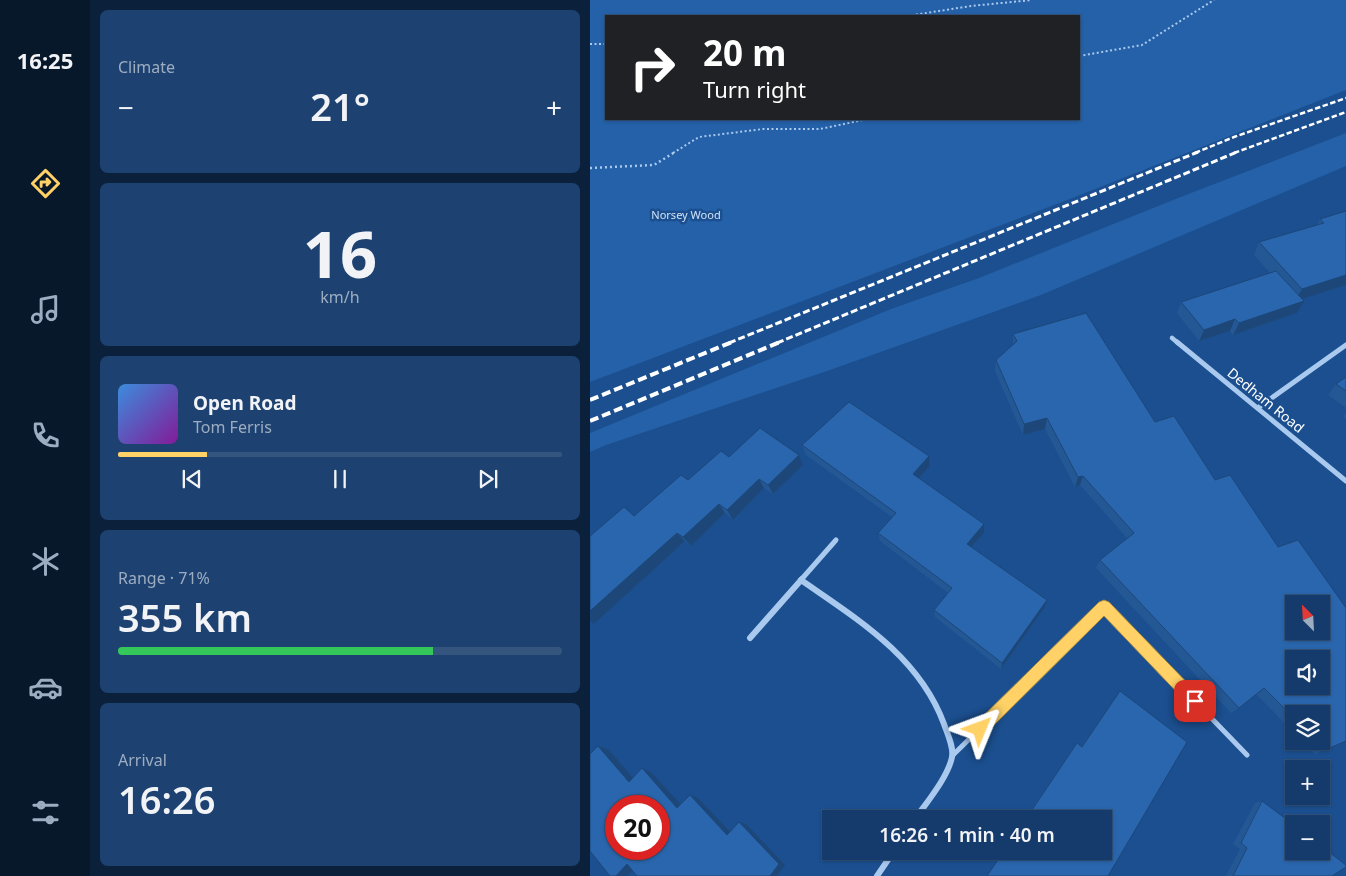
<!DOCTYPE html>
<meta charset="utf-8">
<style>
:root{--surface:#143b6b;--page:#1d4271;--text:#f1f3f6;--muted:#9dadc1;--line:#33557e;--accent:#ffd166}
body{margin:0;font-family:"Noto Sans",sans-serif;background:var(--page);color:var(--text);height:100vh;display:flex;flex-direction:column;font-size:19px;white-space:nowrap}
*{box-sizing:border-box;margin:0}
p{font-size:16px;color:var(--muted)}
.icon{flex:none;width:28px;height:28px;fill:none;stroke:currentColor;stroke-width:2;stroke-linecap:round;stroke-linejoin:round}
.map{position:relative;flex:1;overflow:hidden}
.panel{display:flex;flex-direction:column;gap:10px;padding:10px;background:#0b203b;width:500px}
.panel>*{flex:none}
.top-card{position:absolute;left:15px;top:15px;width:475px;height:105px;border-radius:0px;box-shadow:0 1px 4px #0004,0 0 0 1px var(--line);background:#202124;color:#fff;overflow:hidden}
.needle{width:32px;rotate:336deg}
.fabs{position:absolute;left:695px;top:595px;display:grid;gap:10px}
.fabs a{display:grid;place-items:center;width:45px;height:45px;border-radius:0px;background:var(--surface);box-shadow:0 1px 4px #0004,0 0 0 1px var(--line);font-size:25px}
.speed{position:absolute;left:15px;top:795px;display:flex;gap:10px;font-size:25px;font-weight:700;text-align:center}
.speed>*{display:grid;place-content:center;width:65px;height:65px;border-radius:50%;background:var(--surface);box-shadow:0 1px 4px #0004,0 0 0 1px var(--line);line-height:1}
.speed .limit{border:8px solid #d22;background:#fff;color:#111}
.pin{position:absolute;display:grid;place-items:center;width:42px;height:42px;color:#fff;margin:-21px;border-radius:10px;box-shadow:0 2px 8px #0006}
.me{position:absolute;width:55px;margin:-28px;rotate:46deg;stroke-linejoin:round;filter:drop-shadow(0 0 4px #0008)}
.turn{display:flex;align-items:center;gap:18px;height:105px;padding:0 15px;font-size:22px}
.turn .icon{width:65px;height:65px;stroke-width:2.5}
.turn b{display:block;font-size:35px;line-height:42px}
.big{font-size:38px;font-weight:600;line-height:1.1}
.panel .tile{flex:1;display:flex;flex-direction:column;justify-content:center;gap:8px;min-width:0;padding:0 18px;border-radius:8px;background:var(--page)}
.panel .dial{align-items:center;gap:0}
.dial b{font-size:65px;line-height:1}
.song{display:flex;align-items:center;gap:15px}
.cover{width:60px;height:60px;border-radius:8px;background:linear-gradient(135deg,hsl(210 70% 55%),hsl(290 70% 35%))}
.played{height:5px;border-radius:2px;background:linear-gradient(90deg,var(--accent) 20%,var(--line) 20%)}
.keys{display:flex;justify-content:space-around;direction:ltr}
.heat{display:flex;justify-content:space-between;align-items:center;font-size:28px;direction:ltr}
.charge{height:8px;border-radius:4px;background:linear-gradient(90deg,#34c759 71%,var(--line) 0)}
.trip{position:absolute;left:232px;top:810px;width:290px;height:50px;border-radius:0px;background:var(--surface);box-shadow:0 1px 4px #0004,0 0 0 1px var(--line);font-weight:600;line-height:50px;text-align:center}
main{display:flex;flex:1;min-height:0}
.dock{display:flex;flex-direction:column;width:90px;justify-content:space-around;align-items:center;background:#08182b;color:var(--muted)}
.dock .icon{width:35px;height:35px}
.dock .on{color:var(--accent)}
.dock b{font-size:22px;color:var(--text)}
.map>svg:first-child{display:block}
.green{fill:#2461a8;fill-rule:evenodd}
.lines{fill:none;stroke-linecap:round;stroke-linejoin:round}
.path-far1{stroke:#a9c9ee;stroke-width:2;stroke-dasharray:2 2.5;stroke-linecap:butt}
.path{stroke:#a9c9ee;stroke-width:2.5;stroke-dasharray:2 3;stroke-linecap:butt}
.lane{stroke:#a9c9ee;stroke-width:5}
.street-far2{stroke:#a9c9ee;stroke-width:4.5}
.street-far1{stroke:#a9c9ee;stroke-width:5}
.street{stroke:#a9c9ee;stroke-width:6}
.rail-far2{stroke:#fff;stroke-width:2.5;stroke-dasharray:5.5 2.5;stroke-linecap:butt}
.rail-far1{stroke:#fff;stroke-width:3;stroke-dasharray:7 3;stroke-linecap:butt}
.rail{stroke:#fff;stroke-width:4;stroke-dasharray:9 4;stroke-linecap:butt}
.wall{fill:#245895;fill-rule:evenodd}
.shaded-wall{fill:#1d4779}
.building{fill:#2a66ad;stroke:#1d4779;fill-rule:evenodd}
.route{fill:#ffd166;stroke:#a68842}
.labels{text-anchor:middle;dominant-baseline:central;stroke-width:5;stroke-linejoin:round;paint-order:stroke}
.far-park-label{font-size:11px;fill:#cfe3fa;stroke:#1b4f8f}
.street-label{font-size:14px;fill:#fff;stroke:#1b4f8f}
</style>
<main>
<nav class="dock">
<b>16:25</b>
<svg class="icon on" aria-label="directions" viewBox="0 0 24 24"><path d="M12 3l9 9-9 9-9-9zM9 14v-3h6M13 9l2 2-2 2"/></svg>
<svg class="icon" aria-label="music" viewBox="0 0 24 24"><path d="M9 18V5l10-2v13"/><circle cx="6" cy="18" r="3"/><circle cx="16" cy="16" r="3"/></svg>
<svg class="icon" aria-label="phone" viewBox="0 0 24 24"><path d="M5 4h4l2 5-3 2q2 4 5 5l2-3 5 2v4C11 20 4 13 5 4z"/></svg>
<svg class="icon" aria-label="climate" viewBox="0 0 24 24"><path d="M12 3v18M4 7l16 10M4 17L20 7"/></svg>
<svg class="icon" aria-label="car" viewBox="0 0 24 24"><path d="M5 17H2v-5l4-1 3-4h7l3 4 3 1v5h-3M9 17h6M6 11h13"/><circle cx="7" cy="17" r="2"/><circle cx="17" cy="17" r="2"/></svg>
<svg class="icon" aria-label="filters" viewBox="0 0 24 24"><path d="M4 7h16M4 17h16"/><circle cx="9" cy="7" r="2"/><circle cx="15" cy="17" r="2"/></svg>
</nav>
<section class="panel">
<div class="tile"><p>Climate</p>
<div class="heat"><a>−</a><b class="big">21°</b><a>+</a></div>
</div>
<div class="tile dial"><b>16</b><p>km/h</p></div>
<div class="tile">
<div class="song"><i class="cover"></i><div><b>Open Road</b><p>Tom Ferris</p></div></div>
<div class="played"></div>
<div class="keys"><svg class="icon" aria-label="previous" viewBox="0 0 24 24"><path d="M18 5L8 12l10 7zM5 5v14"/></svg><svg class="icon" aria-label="pause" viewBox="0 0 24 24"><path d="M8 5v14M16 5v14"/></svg><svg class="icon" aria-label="next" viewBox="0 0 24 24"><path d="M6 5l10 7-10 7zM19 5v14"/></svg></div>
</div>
<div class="tile"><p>Range · 71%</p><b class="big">355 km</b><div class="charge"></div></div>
<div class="tile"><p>Arrival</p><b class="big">16:26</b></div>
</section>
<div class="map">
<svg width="756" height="876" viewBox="0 0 756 876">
<rect width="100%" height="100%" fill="#1b4f8f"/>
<g class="green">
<path d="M0,0H756V90L485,197L0,382ZM489,16V119H16V16Z"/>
<path d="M756,133V166L451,295L237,371L16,445L0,452V433L301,309L389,278L588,198Z"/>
</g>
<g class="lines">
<g class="path-far1">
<path d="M317,16L381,6L442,0"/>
<path d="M0,44H16"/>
<path d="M489,56L552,45L624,0"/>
<path d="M83,153L109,137L173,129H230L278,119"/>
</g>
<path class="path" d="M0,168L64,165L85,152"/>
<path class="lane" d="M362,756L514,607L657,755"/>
<path class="street-far2" d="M582,338L588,343"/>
<g class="street-far1">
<path d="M587,342L756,481"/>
<path d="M669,407L756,345"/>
<path d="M210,581L246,540"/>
</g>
<g class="street">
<path d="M211,580C267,619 329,656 354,724C357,733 364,747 362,757C358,777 337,802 325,819"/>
<path d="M160,638L212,579"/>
<path d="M287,876L304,851"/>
</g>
<g class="rail-far2">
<path d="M605,153L644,137L756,98"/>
<path d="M644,153L756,112"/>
</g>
<g class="rail-far1">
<path d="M139,343L608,152"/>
<path d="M187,343L647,152"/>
</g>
<g class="rail">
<path d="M0,400L142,342"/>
<path d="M0,421L190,342"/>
</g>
</g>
<g class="wall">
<path d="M756,211V285L712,298L707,313L643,335L640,331L609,341L587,313L591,302L680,273L664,255L669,242L727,225L730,219Z"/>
<path d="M496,313L565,422L584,416L625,480L640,475L688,547L708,540L756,608V741L725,754L712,741H731V714H704V733L666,694L649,708L641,713L506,568L510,560L537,538L490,485L485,487L455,429L433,435L405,371L406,360L423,345V334ZM704,604H731V631H704ZM704,659H731V686H704Z"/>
<path d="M756,377V408L738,395L746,384Z"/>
<path d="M756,413V419L753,417Z"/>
<path d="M212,445L339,456L340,466L329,479L394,524V533L382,547L457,600L455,607L411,669L345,617L344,610L358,593L290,541L288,533L302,517L216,455Z"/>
<path d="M209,455L213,465L183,494L174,488L143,520L135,513L101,546L95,541L4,624L0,621V536L44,516L98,480L139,457Z"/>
<path d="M530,691L518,876H397L413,851H514V819H435L484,747H491Z"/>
<path d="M672,801L742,876H636L650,849L643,844L665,803Z"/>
</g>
<g class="shaded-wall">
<path d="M756,265V285L705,301L712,289Z"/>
<path d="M714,301L707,313L643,335L649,323Z"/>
<path d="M645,319L640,331L609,341L614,330Z"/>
<path d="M457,418L455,429L433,435L434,424Z"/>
<path d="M209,455L213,465L183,494L178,485Z"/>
<path d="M339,456L340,466L324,484L323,474Z"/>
<path d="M493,476L490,485L485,487L488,477Z"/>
<path d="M169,479L174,488L143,520L137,510Z"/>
<path d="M129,504L135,513L101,546L93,537Z"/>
<path d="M394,524V533L377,552V544Z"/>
<path d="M87,533L95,541L4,624L0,621V611Z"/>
<path d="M457,600L455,607L411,669L412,663Z"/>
<path d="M8,746L19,750L49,785L39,782Z"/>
<path d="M52,768L61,772L96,810L87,808Z"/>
<path d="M100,795L108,798L145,837L137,835Z"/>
<path d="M149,822L156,824L195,865L187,876H180Z"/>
<path d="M37,864L48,865L37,876H26Z"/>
</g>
<g class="building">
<path d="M756,211V275L712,289L669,242L734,223L730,219Z"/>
<path d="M686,271L714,301L649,323L645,319L614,330L591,302Z"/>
<path d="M496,313L565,422L584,416L625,480L640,475L688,547L708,540L756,608V741L735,750L726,741H731V714H704V718L674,688L649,708L510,560L544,533L493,476L488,477L457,418L434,424L406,360L427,341L423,334ZM704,604H731V631H704ZM704,659H731V686H704Z"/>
<path d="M756,377V391L746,384Z"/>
<path d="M259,402L339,456L323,474L394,524L377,544L457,600L412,663L344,610L362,588L288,533L306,513L212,445Z"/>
<path d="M170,428L209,455L178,485L169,479L137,510L129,504L93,537L87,533L0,611V536L34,507L44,516L91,475L98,480L131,451L139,457Z"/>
<path d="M530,691L597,742L518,876H397L414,851H514V819H436L487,743L492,747Z"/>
<path d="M8,746L39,782L52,768L87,808L100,795L137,835L149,822L189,864L180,876H47L37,864L26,876H20L0,851V754ZM26,806H69V849H26Z"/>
<path d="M672,801L704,825V851H731V846L756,865V867L742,876H643L657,848L651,843Z"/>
</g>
<path class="route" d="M514,600L519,602L610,696L612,701L610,706L605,708L600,706L514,616L395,734L390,736L385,734L382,729L385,724L509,602Z"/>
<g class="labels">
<g class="far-park-label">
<text x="96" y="214">Norsey Wood</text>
</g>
<g class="street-label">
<text transform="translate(676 400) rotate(39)">Dedham Road</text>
</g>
</g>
</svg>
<div class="fabs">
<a><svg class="needle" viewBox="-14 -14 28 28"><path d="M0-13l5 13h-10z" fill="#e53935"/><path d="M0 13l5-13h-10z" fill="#9dadc1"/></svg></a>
<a><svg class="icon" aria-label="sound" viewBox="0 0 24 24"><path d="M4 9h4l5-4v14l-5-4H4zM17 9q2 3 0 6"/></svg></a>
<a><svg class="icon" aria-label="layers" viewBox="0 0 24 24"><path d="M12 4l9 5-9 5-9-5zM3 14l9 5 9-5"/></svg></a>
<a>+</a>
<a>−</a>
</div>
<div class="speed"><div class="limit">20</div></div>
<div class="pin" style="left:605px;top:701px;background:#d93025"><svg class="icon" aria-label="arrive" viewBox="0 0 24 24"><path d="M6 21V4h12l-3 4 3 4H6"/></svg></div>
<svg class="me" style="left:390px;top:729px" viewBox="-20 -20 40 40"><path d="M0-17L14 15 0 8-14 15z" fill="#ffd166" stroke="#fff" stroke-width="4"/></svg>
<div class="trip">16:26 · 1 min · 40 m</div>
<div class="top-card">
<div class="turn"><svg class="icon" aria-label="right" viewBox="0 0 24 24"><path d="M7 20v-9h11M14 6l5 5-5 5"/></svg><div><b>20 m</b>Turn right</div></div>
</div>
</div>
</main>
